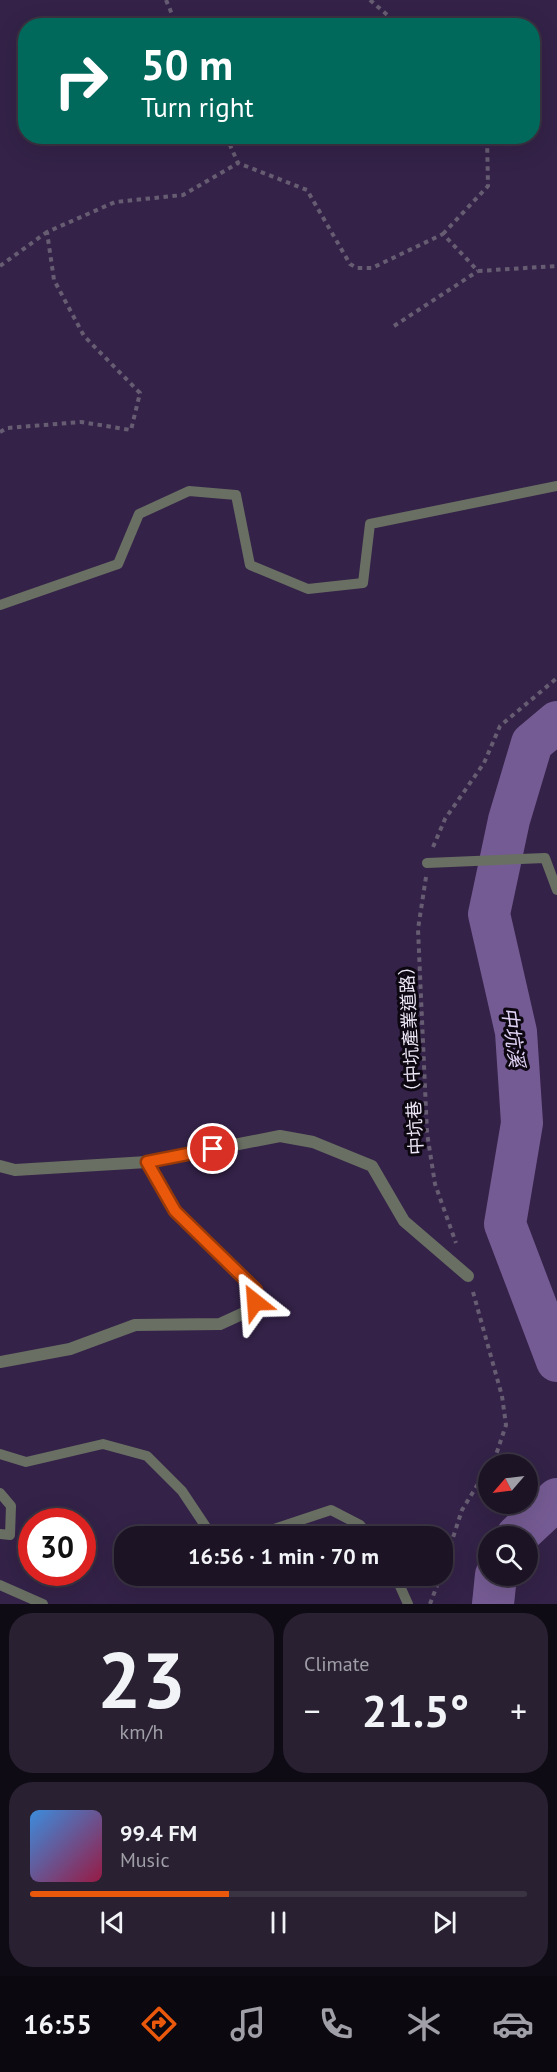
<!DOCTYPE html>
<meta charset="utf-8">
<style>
:root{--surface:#1c1425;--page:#292132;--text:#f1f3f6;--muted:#a09ea7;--line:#3a3342;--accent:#ea580c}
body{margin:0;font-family:"PT Sans","Noto Sans TC",sans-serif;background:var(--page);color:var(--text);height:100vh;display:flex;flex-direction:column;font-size:22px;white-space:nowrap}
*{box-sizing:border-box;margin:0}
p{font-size:20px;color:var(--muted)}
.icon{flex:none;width:33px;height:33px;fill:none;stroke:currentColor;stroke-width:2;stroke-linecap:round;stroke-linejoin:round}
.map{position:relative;height:1604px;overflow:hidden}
.drawer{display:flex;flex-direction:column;gap:9px;padding:9px;background:#0f0b14;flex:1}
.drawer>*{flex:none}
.top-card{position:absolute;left:18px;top:18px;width:522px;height:126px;border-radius:24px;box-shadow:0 6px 24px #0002,0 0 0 2px var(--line);background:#00695c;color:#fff;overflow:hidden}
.needle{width:39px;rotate:242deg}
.controls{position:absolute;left:478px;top:1454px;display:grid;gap:12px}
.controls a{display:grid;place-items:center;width:60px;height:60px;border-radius:50%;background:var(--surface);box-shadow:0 6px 24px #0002,0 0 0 2px var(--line);font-size:30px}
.speed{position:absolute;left:18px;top:1508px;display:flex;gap:12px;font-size:30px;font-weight:700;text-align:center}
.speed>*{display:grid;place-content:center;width:78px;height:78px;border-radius:50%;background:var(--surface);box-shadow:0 6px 24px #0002,0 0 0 2px var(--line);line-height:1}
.speed .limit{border:9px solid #d22;background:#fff;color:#111}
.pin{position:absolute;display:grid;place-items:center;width:51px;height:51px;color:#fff;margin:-26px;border:3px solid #fff;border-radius:50%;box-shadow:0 2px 6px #0007}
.me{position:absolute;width:66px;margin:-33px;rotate:332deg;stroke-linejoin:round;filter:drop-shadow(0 0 4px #0008)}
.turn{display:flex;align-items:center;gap:21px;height:126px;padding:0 24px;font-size:27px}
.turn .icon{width:78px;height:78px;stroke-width:2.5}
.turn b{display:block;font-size:42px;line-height:51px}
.big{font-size:45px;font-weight:800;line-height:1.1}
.drawer .card{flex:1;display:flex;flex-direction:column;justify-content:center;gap:9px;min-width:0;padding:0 21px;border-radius:24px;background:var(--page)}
.drawer .dial{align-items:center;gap:0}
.dial b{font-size:78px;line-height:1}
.song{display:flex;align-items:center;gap:18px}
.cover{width:72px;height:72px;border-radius:9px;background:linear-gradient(135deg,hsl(210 70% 55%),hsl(340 70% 35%))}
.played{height:6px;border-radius:3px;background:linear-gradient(90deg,var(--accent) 40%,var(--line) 40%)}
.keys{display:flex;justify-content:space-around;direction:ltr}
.heat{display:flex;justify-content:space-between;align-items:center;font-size:33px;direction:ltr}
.drawer .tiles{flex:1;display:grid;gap:9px;grid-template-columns:1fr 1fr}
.card:last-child{grid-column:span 2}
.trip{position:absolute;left:114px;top:1526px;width:339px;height:60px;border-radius:24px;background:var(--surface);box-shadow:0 6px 24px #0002,0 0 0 2px var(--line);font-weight:800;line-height:60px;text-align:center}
.tabs{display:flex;height:96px;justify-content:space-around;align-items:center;background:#0b080f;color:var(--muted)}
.tabs .icon{width:42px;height:42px}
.tabs .selected{color:var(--accent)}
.tabs b{font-size:27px;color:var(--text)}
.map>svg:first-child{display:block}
.green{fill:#342248;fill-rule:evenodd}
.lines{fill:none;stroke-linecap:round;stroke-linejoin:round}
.river{stroke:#755b93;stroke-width:42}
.path{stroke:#675d72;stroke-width:4;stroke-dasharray:4.5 4.5;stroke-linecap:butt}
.lane{stroke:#696f63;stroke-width:10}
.street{stroke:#696f63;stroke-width:12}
.route-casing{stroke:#983908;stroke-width:15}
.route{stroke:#ea580c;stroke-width:10}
.labels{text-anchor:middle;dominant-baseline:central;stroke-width:6;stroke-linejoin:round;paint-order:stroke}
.street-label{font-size:18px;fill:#eee7f7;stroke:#0c0711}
.water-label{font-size:20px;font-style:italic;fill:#e2d4f6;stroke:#0c0711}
</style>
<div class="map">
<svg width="557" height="1604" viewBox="0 0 557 1604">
<rect width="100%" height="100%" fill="#251a31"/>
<path class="green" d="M0,0H557V1604H0ZM26,26H532V136H26ZM489,1464H528V1503H489ZM32,1521H82V1572H32ZM124,1536H442V1575H124ZM489,1536H528V1575H489Z"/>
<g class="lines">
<g class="river">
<path d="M557,722L532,743L509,820L489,914L516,1032L522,1123L505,1224L557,1361"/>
<path d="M517,1536L557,1499"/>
<path d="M493,1604L496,1575"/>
</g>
<g class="path">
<path d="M166,0L177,26"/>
<path d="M370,0L400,26"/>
<path d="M226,136L238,163L307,190L350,264L357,268H372L443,234L478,271L557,266"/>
<path d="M443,234L488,186L487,136"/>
<path d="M0,266L47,232"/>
<path d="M394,326L478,271"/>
<path d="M0,432L7,428L81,422L131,430L140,393L84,336L54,280L47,232L115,202L183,195L238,163"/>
<path d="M433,847L445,819L484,763L500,726L557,678"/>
<path d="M426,877L418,929L427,1133L435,1184L456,1243"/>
<path d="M473,1292L502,1396L506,1425L495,1458L490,1464"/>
<path d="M442,1571L462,1510L489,1466"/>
<path d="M430,1604L441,1575"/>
</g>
<g class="lane">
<path d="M0,605L118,564L139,514L189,491L236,495L250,565L308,589L363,583L370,524L557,486"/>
<path d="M427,863L545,858L557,890"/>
<path d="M0,1454L26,1462L103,1444L147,1456L182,1491L206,1527L215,1536"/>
<path d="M0,1493L11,1506L10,1535L0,1534"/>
<path d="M253,1536L331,1510L360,1525L369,1536"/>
<path d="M395,1575L408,1604"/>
<path d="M0,1585L43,1604"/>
</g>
<g class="street">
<path d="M0,1166L15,1170L147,1162L280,1136L313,1142L372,1166L404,1221L468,1276"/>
<path d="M0,1362L70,1349L135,1325L220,1324L244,1313L255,1301L256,1290L175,1211L147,1162"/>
</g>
</g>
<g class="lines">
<g class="route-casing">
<path id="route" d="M213,1149L147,1162L175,1211L256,1290L255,1302"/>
</g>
<use href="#route" class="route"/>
</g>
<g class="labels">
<g class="street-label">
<text transform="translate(411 1056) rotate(-93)">中坑巷（中坑產業道路）</text>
</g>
<g class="water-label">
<text transform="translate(513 1037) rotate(82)">中坑溪</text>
</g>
</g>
</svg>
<div class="controls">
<a><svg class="needle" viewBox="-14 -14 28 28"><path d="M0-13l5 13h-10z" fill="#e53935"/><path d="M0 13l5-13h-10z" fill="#a09ea7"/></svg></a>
<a><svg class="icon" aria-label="search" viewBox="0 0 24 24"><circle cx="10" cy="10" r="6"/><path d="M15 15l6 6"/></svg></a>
</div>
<div class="speed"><div class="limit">30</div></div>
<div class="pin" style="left:213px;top:1149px;background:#d93025"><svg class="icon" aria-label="arrive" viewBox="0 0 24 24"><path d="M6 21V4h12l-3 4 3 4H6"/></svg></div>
<svg class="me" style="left:255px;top:1302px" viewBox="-20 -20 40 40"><path d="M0-17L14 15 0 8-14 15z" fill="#ea580c" stroke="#fff" stroke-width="4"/></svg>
<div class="trip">16:56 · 1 min · 70 m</div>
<div class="top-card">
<div class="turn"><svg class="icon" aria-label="right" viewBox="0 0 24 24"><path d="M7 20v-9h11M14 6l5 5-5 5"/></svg><div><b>50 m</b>Turn right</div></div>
</div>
</div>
<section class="drawer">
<div class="tiles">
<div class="card dial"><b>23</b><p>km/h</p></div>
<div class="card"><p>Climate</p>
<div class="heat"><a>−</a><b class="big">21.5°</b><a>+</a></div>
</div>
<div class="card">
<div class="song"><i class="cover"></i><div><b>99.4 FM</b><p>Music</p></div></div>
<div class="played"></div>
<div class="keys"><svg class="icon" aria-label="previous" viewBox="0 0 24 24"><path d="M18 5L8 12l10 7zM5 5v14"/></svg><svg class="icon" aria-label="pause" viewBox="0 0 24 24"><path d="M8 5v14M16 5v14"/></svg><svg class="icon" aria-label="next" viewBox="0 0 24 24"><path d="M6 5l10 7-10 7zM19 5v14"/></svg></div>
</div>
</div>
</section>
<nav class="tabs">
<b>16:55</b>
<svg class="icon selected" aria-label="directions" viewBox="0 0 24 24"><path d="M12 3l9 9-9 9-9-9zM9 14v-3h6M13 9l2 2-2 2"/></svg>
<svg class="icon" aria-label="music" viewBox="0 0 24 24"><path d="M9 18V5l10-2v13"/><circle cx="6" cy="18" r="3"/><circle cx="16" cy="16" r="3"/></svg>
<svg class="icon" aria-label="phone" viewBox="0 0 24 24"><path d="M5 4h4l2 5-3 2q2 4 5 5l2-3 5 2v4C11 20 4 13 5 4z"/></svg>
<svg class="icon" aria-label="climate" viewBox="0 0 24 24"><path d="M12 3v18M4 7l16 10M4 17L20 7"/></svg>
<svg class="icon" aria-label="car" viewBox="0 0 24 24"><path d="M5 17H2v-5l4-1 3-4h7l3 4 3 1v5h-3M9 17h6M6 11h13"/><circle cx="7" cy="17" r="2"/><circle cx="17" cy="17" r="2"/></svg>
</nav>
